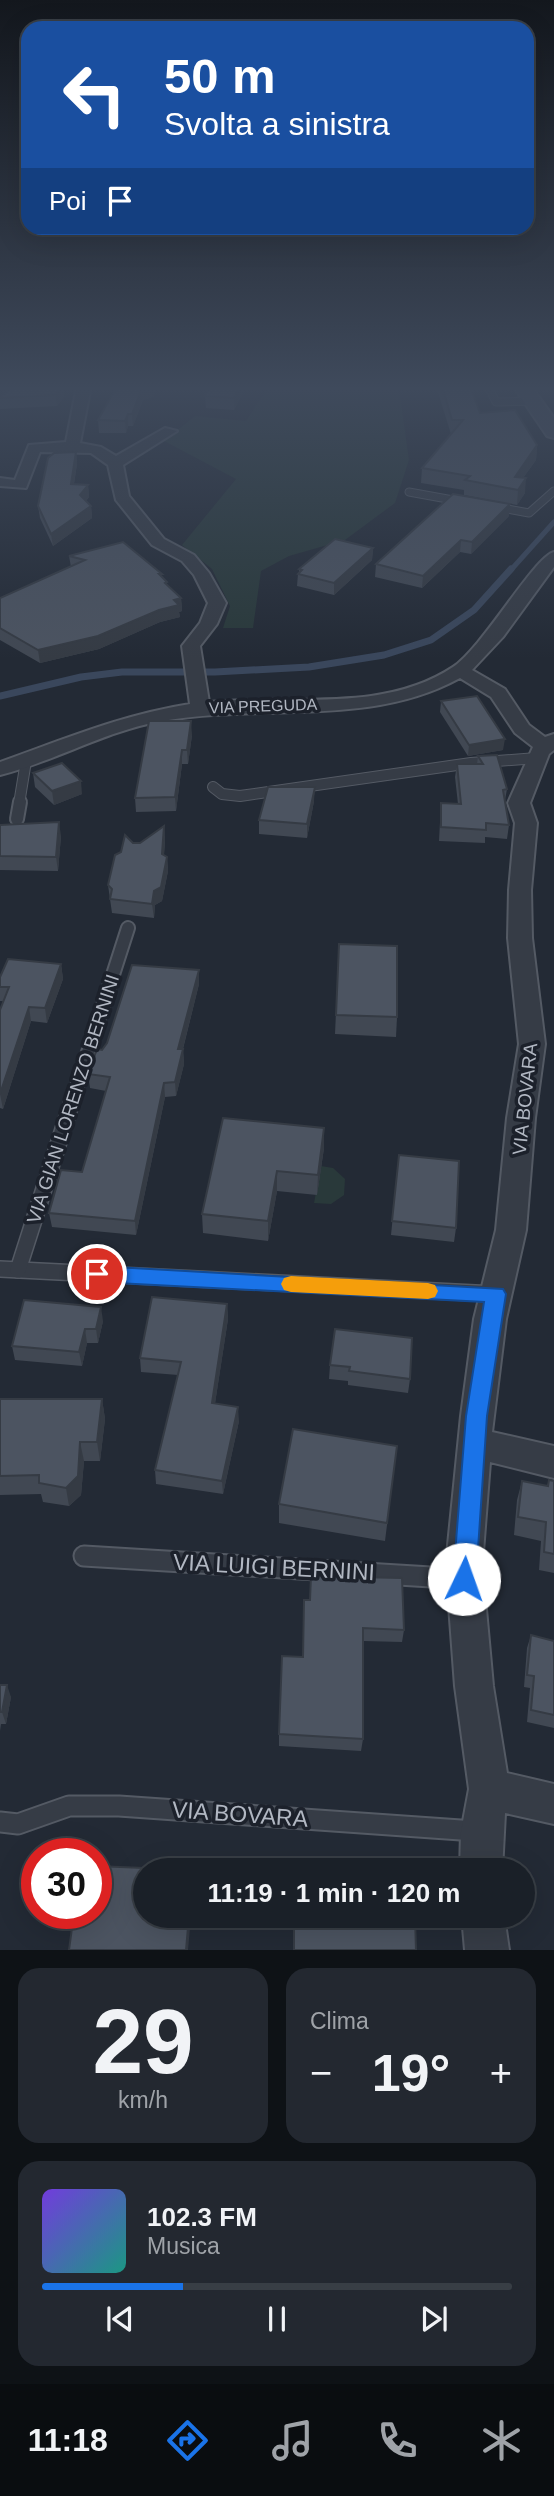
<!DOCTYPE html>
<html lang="it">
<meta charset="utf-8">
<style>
:root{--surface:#1a2028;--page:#232830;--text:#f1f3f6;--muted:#9fa3a8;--line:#383e45;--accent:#1a73e8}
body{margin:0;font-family:Arial,sans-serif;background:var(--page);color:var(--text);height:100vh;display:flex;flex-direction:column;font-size:26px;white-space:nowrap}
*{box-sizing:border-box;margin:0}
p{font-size:23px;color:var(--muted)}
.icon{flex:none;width:38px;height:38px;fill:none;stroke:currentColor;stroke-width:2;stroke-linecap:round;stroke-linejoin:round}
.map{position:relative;height:1950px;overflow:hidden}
.panel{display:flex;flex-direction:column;gap:18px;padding:18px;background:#0e1216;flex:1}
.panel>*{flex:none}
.banner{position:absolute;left:21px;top:21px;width:513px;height:214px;border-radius:21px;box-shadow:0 7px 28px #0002,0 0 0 2px var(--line);background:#1a4fa0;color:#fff;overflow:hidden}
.speed{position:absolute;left:21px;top:1838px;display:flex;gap:14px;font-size:35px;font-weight:700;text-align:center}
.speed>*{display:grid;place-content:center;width:91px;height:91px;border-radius:50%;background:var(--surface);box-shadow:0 7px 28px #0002,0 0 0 2px var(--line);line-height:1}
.speed .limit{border:10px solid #d22;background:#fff;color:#111}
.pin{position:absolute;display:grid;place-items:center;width:60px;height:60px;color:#fff;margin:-30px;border:4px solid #fff;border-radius:50%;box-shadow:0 2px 7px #0007}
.me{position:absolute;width:77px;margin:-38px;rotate:3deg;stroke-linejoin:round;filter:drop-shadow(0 0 5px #0008)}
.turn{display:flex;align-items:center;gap:24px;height:147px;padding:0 28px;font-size:32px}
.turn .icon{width:91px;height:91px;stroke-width:2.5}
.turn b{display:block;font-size:49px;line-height:60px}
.then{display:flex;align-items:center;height:66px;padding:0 28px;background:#0003;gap:14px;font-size:26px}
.big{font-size:52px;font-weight:600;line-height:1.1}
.panel .card{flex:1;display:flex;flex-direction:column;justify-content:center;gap:10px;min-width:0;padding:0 24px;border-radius:21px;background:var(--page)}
.panel .dial{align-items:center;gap:0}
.dial b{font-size:91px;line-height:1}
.song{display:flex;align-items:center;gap:21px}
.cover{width:84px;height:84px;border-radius:10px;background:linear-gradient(135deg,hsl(260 70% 55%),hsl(170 70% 35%))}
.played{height:7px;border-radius:4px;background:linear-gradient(90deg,var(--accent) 30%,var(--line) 30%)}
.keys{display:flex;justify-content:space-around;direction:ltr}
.heat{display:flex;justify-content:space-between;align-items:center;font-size:38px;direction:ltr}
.panel .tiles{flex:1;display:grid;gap:18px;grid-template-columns:1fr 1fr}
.card:last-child{grid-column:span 2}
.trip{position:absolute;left:133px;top:1858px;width:402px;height:70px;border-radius:35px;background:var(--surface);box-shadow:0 7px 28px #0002,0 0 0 2px var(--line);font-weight:600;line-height:70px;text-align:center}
.dock{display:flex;height:112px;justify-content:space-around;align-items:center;background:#0a0d10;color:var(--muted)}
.dock .icon{width:49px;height:49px}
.dock .current{color:var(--accent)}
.dock b{font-size:32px;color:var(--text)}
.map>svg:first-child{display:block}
.green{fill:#29393a}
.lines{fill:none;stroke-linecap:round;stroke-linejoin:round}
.stream-far1{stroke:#3a475c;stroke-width:5}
.stream{stroke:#3a475c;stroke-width:7}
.lane-far4-casing{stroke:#545a64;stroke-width:9}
.lane-far3-casing{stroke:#545a64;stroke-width:12}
.lane-far2-casing{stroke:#545a64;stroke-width:16}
.lane-far1-casing{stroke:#545a64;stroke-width:18}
.lane-casing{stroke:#545a64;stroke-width:23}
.street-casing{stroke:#545a64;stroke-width:4}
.secondary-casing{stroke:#545a64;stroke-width:4}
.lane-far4{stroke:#363c46;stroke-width:7}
.lane-far3{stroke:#363c46;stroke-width:10}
.lane-far2{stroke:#363c46;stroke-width:12}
.lane-far1{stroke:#363c46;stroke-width:15}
.lane{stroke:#363c46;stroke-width:19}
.street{fill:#363c46;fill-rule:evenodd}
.secondary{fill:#454b59;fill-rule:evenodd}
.wall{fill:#414853}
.shaded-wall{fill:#353b44}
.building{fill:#4c5461;stroke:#353b44;stroke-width:2}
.route{fill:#1a73e8;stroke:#114b97;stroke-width:2}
.slow{fill:#f59e0b}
.labels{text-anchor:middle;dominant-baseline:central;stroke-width:7;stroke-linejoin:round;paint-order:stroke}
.far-street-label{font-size:16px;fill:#b1b7c2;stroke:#1c212b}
.street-label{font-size:19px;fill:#b1b7c2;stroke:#1c212b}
.near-street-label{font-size:23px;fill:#b1b7c2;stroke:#1c212b}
</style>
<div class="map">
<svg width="554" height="1950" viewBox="0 0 554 1950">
<rect width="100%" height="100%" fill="#232a35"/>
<g class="green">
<path d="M269,386H394L400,395L409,460L395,503L345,540L289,556L261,571L253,628H223L230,606L212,569L182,545L236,479L164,441L195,416L246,421Z"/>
<path d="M321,1166L333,1168L345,1179L344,1195L331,1204L314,1203Z"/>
</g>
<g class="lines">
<path class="stream-far1" d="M510,571L554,522"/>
<path class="stream" d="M0,696L81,677L122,672H215L309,667L384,655L431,640L474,610L511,569"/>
<g class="lane-far4-casing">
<g id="lane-far4">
<path d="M488,386L496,402L534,401"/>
<path d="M409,492L464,502"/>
<path d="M496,507L529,513L554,491"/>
</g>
</g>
<g class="lane-far3-casing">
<g id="lane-far3">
<path d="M213,787L222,794L240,796L471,763L537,758"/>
<path d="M19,804L26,761"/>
</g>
</g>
<g class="lane-far2-casing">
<g id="lane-far2">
<path d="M17,819L20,802"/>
<path d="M73,1099L128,928"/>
</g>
</g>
<g class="lane-far1-casing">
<g id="lane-far1">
<path d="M0,1269L495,1294"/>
<path d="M18,1270L73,1098"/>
</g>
</g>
<g class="lane-casing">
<g id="lane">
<path d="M84,1556L464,1579"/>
<path d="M0,1822L18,1824L69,1806H119L475,1831"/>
</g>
</g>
<g class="street-casing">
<g id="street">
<path d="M77,386H91L80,443L101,447L116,456L165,428L177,431L123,465L129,496L164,539L194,555L209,573L226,603L217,624L200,646L209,702C289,694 382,714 453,667C483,647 534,557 554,552V567L503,637L472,670L505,689L529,725L545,737L554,734V750L549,754L530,803L537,823L531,890L532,938L545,1044L535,1118L526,1230L506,1319L492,1432L554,1446V1478L490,1462L482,1565L493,1686L507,1773L554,1784V1824L505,1813L502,1871H460L461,1832L469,1789L455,1686L446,1565L461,1416L474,1319L496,1230L507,1118L519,1044L508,938L509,890L515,823L508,803L533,747L515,733L491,697L460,678C369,728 261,703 162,721C105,731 56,761 0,775V762C65,739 121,715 190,704L182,646L200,623L208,603L194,575L182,561L152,545L116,500L108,465L91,453L40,452L26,488L0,486V478L15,480L29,445L66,442Z"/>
<path d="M462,1916H504L509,1950H465Z"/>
</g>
</g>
<g class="secondary-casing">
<path id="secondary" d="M513,386H531L554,418V438L547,436Z"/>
</g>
<use href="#lane-far4" class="lane-far4"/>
<use href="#lane-far3" class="lane-far3"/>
<use href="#lane-far2" class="lane-far2"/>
<use href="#lane-far1" class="lane-far1"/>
<use href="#lane" class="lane"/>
<use href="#street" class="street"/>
<use href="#secondary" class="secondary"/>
</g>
<g class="wall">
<path d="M16,386H63L64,397L57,406L0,409V397Z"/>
<path d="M117,386H159L153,397L143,400L133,426H128L126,433H99L98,420Z"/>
<path d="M211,386H246L234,410L206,408L205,396Z"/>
<path d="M436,386H470L480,413L537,445L536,460L523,478L525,493L517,505L464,495V490L421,483L422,468L451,434Z"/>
<path d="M76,452L77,464L74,484L88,485L89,497L86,501L91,506L92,518L53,546L40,518L38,506Z"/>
<path d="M509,516L471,554L460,552L422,588L375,577L376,564Z"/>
<path d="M373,548L372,560L334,595L297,586L298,574L299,572V569Z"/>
<path d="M69,556L162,577L168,586L181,598L182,611L179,612L180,617L160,622L99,649L40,663L0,640V598L71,567Z"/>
<path d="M441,701L503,750L468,756L440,712Z"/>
<path d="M192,735L188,764H182L176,811L136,812L135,798Z"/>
<path d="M478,756L507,789L505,800L509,825L507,839L485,837V843L439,841L441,803L458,804L455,777L457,764H477Z"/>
<path d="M33,773L82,794L54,805L35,787Z"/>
<path d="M314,801L307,838L259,834V820Z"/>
<path d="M0,825L61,836L58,871L0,870Z"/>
<path d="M164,826L165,840L164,855L167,857L168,871L162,901L155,905L154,918L112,913L108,885L121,852L133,843H140Z"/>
<path d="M339,944L397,1017L396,1037L335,1034Z"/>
<path d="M61,964L63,979L47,1023L31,1021L3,1109L0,1108V1010L3,1001H0V977Z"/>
<path d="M199,970V984L183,1049L184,1064L176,1096L165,1097L136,1235L52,1227L49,1213L82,1172L106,1091L90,1088L88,1074L102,1050Z"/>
<path d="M324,1128V1148L317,1195L277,1191L268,1241L203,1233L202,1214Z"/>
<path d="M399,1155L456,1228L454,1242L391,1235Z"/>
<path d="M227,1304L228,1319L215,1403L239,1421L223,1494L156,1484L155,1470L178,1375L141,1372L140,1358Z"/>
<path d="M103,1321L98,1343H87L82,1366L15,1360L12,1346Z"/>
<path d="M335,1329L410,1379L408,1393L348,1385V1381L329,1379L330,1365Z"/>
<path d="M0,1399H102L105,1419L100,1461H84L81,1495L69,1506L43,1502L41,1494L0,1495Z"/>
<path d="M397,1446L385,1541L279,1523V1504Z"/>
<path d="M549,1480L554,1481V1573L539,1570L541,1541L514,1535L517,1500L522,1481L547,1486Z"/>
<path d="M304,1600L404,1630L402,1642L363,1641V1739L361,1751L279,1746V1734L303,1657Z"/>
<path d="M531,1635L554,1641V1728L527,1722L530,1688L524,1687L527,1648Z"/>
<path d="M0,1685L11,1697L6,1724H1L0,1731Z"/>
</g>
<g class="shaded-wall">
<path d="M63,386L64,397L57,406L55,395Z"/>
<path d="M147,386H159L153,397L143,400L133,426L132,414L142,388Z"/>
<path d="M240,386H246L234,410V398Z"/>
<path d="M128,414V426L126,433L125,421Z"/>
<path d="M537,445L536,460L515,489V477Z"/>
<path d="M76,452L77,464L72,495L71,484Z"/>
<path d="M526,478L525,493L517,505L518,490Z"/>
<path d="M88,485L89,497L81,507L80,495Z"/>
<path d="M510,504L509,516L471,554L472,542Z"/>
<path d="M91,506L92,518L53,546L51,534Z"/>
<path d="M461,540L460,552L422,588L423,576Z"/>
<path d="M373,548L372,560L334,595V583Z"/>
<path d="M181,598L182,611L179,612L180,617L160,622L99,649L40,663L38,650Z"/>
<path d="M191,721L192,735L188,764L187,750Z"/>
<path d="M505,739L503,750L468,756L469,745Z"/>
<path d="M182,750V764L176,811L175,797Z"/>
<path d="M81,781L82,794L54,805L52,791Z"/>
<path d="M315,787L314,801L307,838V824Z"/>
<path d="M59,822L61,836L58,871L56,857Z"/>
<path d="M164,826L165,840L163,868L162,854Z"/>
<path d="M167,857L168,871L162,901L155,905L154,918L152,904L154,891Z"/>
<path d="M61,964L63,979L47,1023L45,1008Z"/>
<path d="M199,970V984L179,1064L178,1049Z"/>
<path d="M29,1007L31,1021L3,1109L0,1094Z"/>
<path d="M183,1049L184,1064L176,1096L175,1082Z"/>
<path d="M164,1083L165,1097L136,1235L135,1221Z"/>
<path d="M324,1128V1148L317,1195L318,1175Z"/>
<path d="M277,1171V1191L268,1241V1221Z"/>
<path d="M227,1304L228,1319L213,1417L212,1403Z"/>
<path d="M101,1307L103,1321L98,1343L96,1329Z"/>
<path d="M85,1329L87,1343L82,1366L79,1352Z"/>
<path d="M102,1399L105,1419L100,1461L97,1442Z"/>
<path d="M238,1407L239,1421L223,1494L222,1481Z"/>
<path d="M80,1442L84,1461L81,1495L69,1506L66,1488Z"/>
<path d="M7,1685L11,1697L6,1724L2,1712Z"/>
<path d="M189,1916H191L188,1950H186Z"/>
</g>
<g class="building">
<path d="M16,386H63V387L55,395L0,398V397Z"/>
<path d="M117,386H147L142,388L132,414H128L125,421L98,420Z"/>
<path d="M211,386H240L234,398L205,396Z"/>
<path d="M442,386H470L480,413L515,410L537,445L515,477L526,478L518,490L465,480L470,476L422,468L463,420H452Z"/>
<path d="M76,452L71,484L88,485L80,495L91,506L51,534L38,506L48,458L54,453Z"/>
<path d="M453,494L510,504L472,542L461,540L423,576L376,564Z"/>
<path d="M335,539L373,548L334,583L298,574L302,570L299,569Z"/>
<path d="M123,542L162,574H159L167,582L165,583L181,598L174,600L179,605L159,610L98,636L38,650L0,628V598L85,560L69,556Z"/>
<path d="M477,696L505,739L469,745L441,701Z"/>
<path d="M149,721H191L187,750H182L175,797L135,798Z"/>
<path d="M497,755L507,789L503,790L509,825L486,823V830L441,827V803L461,804L457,764H483L478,756Z"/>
<path d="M62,763L81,781L52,791L33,773Z"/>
<path d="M268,787H315L307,824L259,820Z"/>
<path d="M59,822L56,857L0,856V825Z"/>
<path d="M164,826L162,854L167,857L161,887L154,891L152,904L110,899L112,889L108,885L115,855L121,852L125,835L133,843H140Z"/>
<path d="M339,944L397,946V1017L336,1015Z"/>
<path d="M8,959L61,964L45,1008L29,1007L0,1094V1010L9,987H0V977Z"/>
<path d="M132,965L199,970L178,1049H183L175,1082L164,1083L135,1221L49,1213L61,1170L82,1172L110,1077L88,1074L97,1049L102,1050L107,1043Z"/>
<path d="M223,1118L324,1128L318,1175L277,1171L268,1221L202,1214Z"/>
<path d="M399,1155L459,1161L456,1228L392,1221Z"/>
<path d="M152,1297L227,1304L212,1403L238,1407L222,1481L155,1470L181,1362L140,1358Z"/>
<path d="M24,1300L101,1307L96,1329H85L79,1352L12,1346Z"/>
<path d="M335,1329L412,1338L410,1379L349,1371L350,1367L330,1365Z"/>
<path d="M0,1399H102L97,1442H80L78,1476L66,1488L39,1483V1475L0,1476Z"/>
<path d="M293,1429L397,1446L387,1523L279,1504Z"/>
<path d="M549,1480L554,1481V1554L544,1552L546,1522L518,1517L522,1481L548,1486Z"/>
<path d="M311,1576L402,1578L404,1630L363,1628V1739L279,1734L282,1656L303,1657L304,1600H310Z"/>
<path d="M531,1635L554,1641V1715L531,1710L534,1676L527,1675Z"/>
<path d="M0,1685H7L2,1712H0Z"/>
<path d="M96,1866L193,1870L145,1871V1916H189L186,1950H69L74,1913H96Z"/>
<path d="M294,1916H415L416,1950H294Z"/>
</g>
<linearGradient id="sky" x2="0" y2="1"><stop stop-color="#13171d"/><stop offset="0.59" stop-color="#3f4a5c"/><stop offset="1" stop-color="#3f4a5c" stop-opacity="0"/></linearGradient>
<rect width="554" height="659" fill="url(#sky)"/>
<path class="route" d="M97,1266L503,1289L506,1294L487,1416L476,1579L473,1587L464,1591L456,1587L453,1579L466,1416L484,1302L97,1282L91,1280L88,1274L91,1269Z"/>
<path class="slow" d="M291,1276L428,1283L435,1285L438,1291L435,1297L428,1299L291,1292L284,1290L281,1284L284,1278Z"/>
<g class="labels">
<g class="far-street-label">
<text transform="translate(263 706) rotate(-2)">VIA PREGUDA</text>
</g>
<g class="street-label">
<text transform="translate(73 1099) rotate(-72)">VIA GIAN LORENZO BERNINI</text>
<text transform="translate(525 1099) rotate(-84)">VIA BOVARA</text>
</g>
<g class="near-street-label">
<text transform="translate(274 1567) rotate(3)">VIA LUIGI BERNINI</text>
<text transform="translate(240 1814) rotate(4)">VIA BOVARA</text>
</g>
</g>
</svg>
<div class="speed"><div class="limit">30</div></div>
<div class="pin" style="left:97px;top:1274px;background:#d93025"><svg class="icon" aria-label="arrive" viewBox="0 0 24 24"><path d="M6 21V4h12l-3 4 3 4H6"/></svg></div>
<svg class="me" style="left:464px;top:1579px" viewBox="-20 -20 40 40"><circle r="19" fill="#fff"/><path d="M0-13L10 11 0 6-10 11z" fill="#1a73e8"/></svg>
<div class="trip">11:19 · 1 min · 120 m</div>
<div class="banner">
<div class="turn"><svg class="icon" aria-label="left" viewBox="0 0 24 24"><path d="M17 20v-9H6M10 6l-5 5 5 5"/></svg><div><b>50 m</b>Svolta a sinistra</div></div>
<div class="then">Poi<svg class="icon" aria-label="arrive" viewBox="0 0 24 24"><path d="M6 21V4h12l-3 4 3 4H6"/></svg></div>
</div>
</div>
<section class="panel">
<div class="tiles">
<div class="card dial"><b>29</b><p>km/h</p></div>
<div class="card"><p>Clima</p>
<div class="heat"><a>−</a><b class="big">19°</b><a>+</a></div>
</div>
<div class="card">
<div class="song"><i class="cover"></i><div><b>102.3 FM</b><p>Musica</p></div></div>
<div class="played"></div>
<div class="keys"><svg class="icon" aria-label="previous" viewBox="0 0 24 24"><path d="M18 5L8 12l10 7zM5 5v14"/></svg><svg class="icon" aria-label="pause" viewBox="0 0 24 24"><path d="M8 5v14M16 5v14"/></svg><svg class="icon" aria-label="next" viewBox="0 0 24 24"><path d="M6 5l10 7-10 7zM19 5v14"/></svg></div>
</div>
</div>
</section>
<nav class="dock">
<b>11:18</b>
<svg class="icon current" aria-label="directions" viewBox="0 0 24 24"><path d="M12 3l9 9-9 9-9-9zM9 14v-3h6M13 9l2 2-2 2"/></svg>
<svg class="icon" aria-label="music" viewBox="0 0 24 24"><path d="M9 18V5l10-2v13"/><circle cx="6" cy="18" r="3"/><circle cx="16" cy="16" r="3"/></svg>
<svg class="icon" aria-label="phone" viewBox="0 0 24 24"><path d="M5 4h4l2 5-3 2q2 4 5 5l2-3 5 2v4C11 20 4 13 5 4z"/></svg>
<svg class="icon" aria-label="climate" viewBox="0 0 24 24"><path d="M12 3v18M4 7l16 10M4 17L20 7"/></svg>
</nav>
